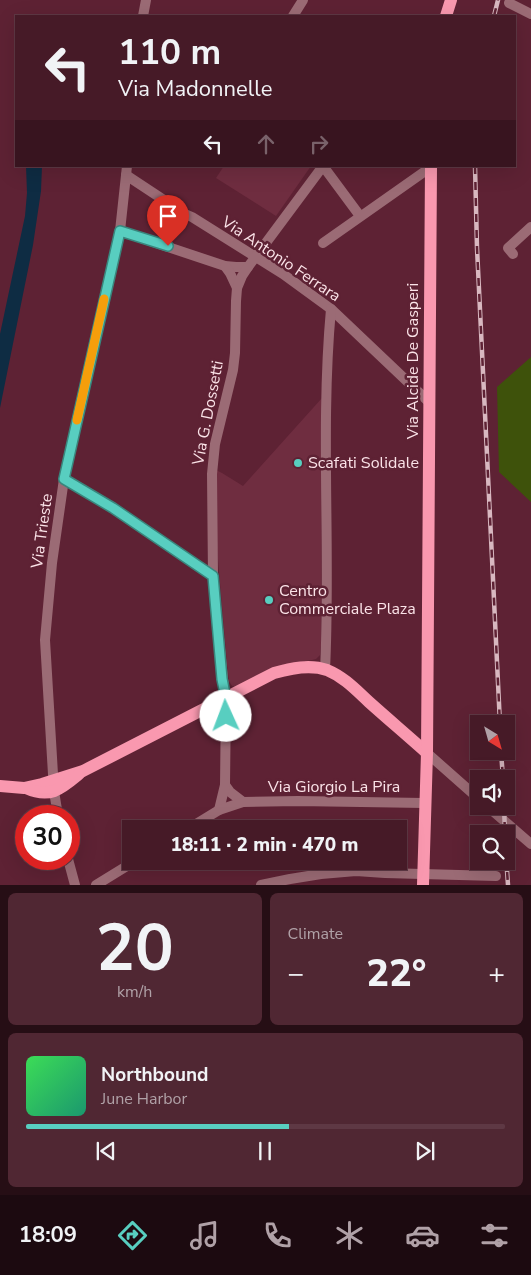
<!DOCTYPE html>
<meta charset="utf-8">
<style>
:root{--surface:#461a27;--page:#502733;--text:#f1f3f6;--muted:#b0a1a7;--line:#5e3844;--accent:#58cec0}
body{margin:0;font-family:"Nunito Sans",sans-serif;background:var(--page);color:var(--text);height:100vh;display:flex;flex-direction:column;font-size:19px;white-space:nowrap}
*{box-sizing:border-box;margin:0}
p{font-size:16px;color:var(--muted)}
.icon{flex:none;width:28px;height:28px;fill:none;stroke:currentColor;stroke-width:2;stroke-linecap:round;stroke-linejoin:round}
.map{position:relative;height:885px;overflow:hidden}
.details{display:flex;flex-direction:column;gap:8px;padding:8px;background:#260e15;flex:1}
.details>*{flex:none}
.guide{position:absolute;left:15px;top:15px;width:501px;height:152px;border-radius:0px;box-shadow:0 5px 20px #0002,0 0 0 1px var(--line);background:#461a27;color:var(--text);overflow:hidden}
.needle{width:32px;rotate:143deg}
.controls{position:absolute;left:470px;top:715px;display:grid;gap:10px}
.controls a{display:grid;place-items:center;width:45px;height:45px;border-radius:0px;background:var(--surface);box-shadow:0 5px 20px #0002,0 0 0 1px var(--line);font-size:25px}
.speed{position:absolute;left:15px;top:805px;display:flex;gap:10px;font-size:25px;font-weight:700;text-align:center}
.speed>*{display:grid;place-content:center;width:65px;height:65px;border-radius:50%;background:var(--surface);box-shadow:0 5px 20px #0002,0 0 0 1px var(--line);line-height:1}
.speed .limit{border:8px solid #d22;background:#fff;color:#111}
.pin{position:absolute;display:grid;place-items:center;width:42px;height:42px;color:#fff;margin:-51px -21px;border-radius:50% 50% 50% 0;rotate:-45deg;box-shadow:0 0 5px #0007}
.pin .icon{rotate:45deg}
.me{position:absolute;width:55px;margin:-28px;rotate:358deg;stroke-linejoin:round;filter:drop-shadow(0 0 4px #0008)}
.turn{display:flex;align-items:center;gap:18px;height:105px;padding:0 20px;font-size:22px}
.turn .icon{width:65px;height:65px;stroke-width:2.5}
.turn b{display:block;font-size:35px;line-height:42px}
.lanes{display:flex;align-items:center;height:48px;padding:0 20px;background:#0003;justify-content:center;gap:25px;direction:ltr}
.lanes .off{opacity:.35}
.big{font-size:38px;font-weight:800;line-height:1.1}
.details .widget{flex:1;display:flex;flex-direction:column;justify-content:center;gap:8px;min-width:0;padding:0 18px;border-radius:8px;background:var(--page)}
.details .dial{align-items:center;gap:0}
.dial b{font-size:65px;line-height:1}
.song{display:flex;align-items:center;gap:15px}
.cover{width:60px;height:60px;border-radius:8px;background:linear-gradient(135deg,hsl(130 70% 55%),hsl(160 70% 35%))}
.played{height:5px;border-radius:2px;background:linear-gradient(90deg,var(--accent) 55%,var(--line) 55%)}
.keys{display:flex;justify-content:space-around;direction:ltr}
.heat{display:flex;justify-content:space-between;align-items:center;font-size:28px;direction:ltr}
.details .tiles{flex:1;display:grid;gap:8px;grid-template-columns:1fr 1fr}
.widget:last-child{grid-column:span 2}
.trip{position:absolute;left:122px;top:820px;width:285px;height:50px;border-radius:0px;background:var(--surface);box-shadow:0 5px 20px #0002,0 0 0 1px var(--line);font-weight:800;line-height:50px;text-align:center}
.tabs{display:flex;height:80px;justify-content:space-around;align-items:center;background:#1c0a10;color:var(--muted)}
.tabs .icon{width:35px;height:35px}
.tabs .on{color:var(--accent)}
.tabs b{font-size:22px;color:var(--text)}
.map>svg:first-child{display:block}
.built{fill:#6f2d40}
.green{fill:#3e520b}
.water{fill:#0e2c43}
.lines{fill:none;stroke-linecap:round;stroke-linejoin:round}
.minor{stroke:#9b6b75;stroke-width:10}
.major{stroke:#f998af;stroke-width:12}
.rail-casing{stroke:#d8b8c0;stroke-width:4.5}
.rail{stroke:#5e2234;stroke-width:2.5;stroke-dasharray:8;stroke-linecap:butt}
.route-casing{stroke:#39867d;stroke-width:12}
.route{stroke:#58cec0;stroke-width:9}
.slow{stroke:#f59e0b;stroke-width:9}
.poi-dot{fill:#58cec0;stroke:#5e2234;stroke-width:2}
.labels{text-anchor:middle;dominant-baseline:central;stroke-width:5;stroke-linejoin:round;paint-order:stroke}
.street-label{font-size:16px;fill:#fbe3e8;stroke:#5e2234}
.poi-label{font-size:16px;fill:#fbe3e8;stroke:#5e2234;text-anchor:start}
</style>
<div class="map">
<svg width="531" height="885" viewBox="0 0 531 885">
<rect width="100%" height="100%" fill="#5e2234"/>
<g class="built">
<path d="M224,166H311L276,216L216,178Z"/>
<path d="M322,398L321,644L320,655L316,659L312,660L285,665L236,687L232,686L229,681L227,664L217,548L216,470L222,473L243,486Z"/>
</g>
<path class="green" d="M531,357V502L499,472L497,387Z"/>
<path class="water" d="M26,166H42L41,191L33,245L0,408V334L25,216L27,193Z"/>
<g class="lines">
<g class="minor">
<path d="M509,3L531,14"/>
<path d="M143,16L146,0"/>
<path d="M293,16L303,0"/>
<path d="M323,166L360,216"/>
<path d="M126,175L185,214L192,217L283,274L331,309L429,402"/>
<path d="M120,231L225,266L236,267H248"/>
<path d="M323,243L431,167"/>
<path d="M513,254L508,248L531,227"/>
<path d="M225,266L230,273L237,288"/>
<path d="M64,479L113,508L213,576"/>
<path d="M325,670C331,550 320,429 331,309"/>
<path d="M427,753L479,799"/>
<path d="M225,785L230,792L243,802"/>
<path d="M487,806L531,844"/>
<path d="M219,810L225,785L226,699L223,679L213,576L212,474L215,444L233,370L235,353L236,301L237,288L242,276L248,267L323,166"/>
<path d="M58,816L54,791L45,640L52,563L64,479L120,231L127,166"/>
<path d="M188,829L219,810L243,802L298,801L424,803"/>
<path d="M68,859L75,885"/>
<path d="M96,885L135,861"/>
<path d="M261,885L290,879L321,874L356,871L385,873L496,876"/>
</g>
<g class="major">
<path d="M446,16L451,0"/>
<path d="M0,786L24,788L42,784L83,771L274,673C291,668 310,664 327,670C344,677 356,690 369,702C388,719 408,736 427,753"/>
<path d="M26,788C50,799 61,789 79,774"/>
<path d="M423,885L427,753L431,166"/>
</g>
<g class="rail-casing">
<g id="rail">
<path d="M494,16L498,0"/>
<path d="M475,166L477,248L500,724"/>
<path d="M501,751L503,779"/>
<path d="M504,806L505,834"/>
<path d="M506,856L508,885"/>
</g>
</g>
<use href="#rail" class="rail"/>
</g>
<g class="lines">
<g class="route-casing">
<path id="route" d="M168,246L120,231L64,479L113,508L213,576L222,679L226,699V716"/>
</g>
<use href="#route" class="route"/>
<path class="slow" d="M77,420L104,299"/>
</g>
<g class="poi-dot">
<circle cx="298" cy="463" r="5"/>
<circle cx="269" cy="600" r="5"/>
</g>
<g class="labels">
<g class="street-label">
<text transform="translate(281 259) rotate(34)">Via Antonio Ferrara</text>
<text transform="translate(413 361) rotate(-90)">Via Alcide De Gasperi</text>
<text transform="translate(208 413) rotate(-79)">Via G. Dossetti</text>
<text transform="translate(42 531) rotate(-82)">Via Trieste</text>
<text x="334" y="787">Via Giorgio La Pira</text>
</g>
<g class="poi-label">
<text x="308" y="463">Scafati Solidale</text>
<text x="279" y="591">Centro<tspan x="279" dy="18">Commerciale Plaza</tspan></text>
</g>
</g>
</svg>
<div class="controls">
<a><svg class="needle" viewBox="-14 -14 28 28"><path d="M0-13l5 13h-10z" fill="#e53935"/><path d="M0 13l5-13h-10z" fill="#b0a1a7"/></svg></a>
<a><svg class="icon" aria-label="sound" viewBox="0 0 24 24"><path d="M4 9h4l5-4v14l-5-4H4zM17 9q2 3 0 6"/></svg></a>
<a><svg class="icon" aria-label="search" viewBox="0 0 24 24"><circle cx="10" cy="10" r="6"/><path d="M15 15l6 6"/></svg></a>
</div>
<div class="speed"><div class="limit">30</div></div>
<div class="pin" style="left:168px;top:246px;background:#d93025"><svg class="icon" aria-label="arrive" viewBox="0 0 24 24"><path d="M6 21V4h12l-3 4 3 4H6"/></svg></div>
<svg class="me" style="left:226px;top:716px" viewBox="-20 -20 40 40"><circle r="19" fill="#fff"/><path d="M0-13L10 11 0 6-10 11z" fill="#58cec0"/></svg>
<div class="trip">18:11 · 2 min · 470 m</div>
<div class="guide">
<div class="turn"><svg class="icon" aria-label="left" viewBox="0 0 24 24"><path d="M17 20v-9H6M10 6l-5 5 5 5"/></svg><div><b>110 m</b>Via Madonnelle</div></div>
<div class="lanes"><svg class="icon" aria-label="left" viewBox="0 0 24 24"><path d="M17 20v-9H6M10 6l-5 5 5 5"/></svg><svg class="icon off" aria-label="ahead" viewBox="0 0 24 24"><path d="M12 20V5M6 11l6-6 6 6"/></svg><svg class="icon off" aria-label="right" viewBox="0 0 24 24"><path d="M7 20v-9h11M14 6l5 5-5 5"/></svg></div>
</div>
</div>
<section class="details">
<div class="tiles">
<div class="widget dial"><b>20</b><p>km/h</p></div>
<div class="widget"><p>Climate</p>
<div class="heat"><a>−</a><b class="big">22°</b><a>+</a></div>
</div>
<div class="widget">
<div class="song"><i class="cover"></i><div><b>Northbound</b><p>June Harbor</p></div></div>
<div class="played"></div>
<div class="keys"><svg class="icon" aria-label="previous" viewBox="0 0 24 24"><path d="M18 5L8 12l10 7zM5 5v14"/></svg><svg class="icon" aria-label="pause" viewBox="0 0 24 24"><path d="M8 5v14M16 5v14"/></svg><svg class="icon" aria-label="next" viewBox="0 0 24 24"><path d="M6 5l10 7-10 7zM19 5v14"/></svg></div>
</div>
</div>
</section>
<nav class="tabs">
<b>18:09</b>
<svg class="icon on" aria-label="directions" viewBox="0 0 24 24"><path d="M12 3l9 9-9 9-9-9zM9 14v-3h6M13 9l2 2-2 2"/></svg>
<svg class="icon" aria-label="music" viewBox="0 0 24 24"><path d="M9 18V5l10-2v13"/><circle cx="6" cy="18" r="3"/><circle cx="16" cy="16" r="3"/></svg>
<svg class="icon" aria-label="phone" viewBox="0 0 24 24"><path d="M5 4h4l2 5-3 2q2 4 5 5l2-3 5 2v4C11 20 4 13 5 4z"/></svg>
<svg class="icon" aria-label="climate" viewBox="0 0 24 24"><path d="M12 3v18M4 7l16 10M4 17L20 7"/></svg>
<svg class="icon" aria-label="car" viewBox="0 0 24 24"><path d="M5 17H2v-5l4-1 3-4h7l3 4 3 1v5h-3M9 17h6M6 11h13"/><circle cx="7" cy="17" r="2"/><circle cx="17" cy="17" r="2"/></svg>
<svg class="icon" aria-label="filters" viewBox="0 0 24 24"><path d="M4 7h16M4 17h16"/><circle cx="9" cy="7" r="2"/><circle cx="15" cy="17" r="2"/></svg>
</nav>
